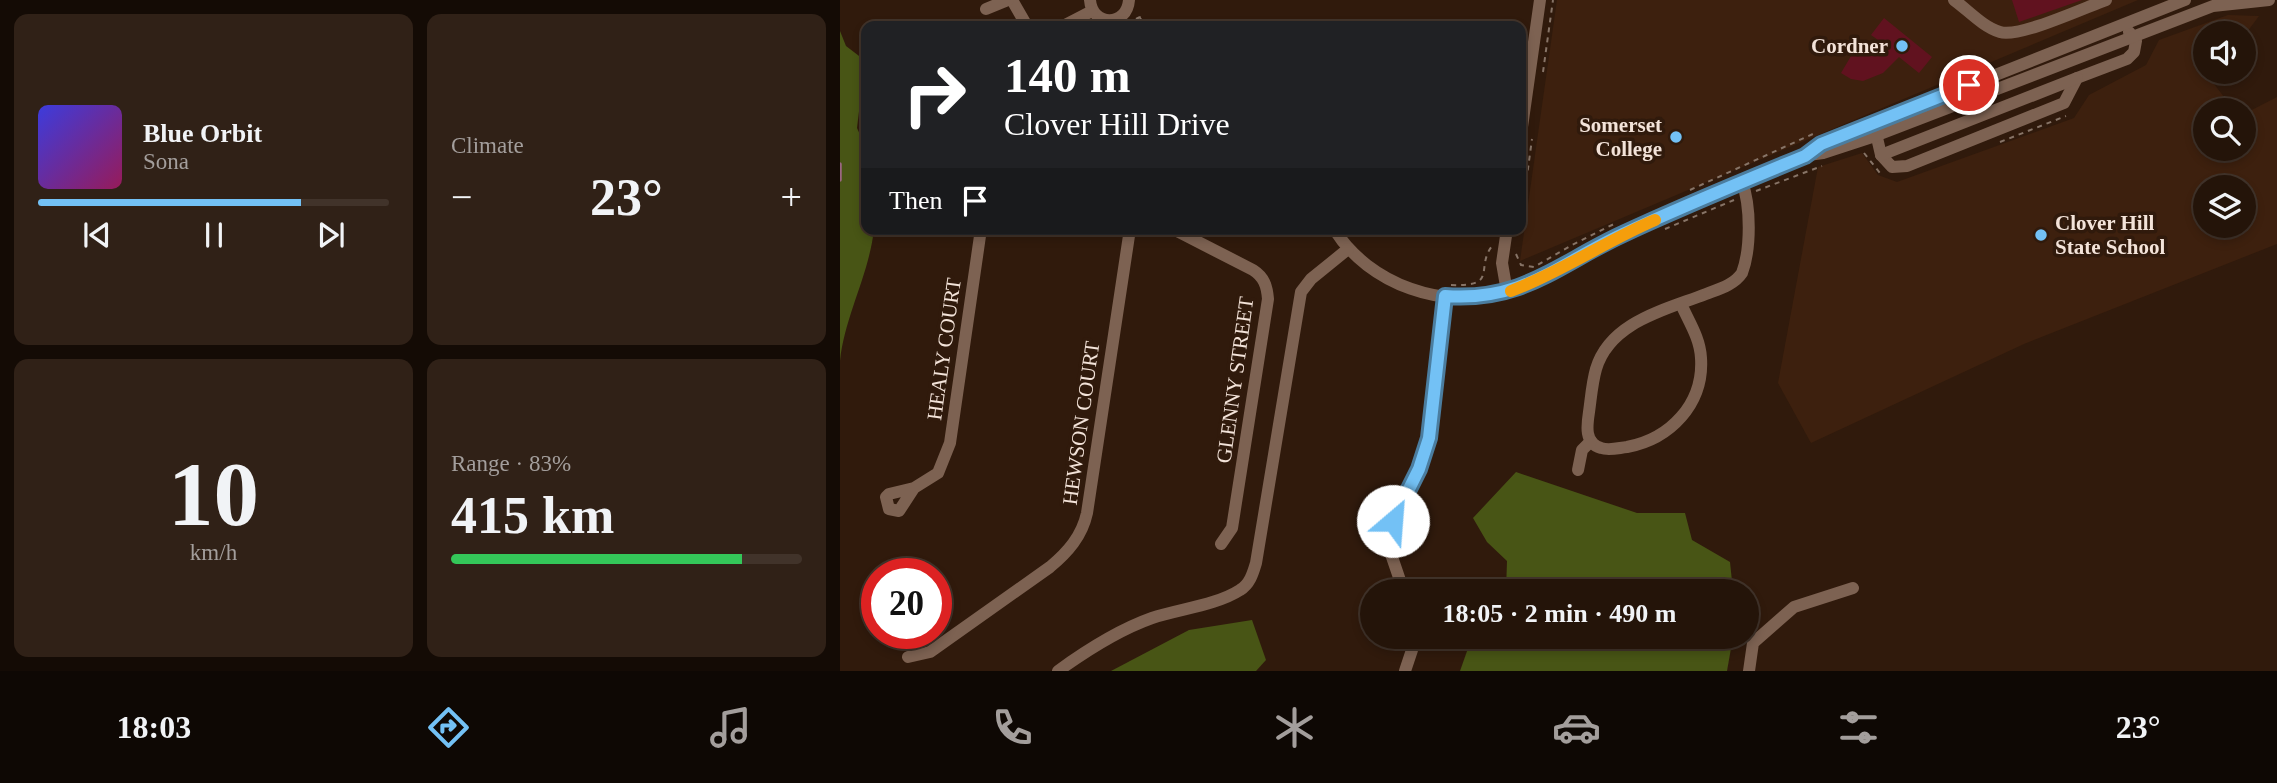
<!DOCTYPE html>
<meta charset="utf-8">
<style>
:root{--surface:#241409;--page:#302117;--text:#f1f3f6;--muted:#a39e9c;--line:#41332a;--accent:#73c1f5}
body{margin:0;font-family:Georgia,serif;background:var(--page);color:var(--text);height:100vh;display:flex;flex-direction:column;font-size:26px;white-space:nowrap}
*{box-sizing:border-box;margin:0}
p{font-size:23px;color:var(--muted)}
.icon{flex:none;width:38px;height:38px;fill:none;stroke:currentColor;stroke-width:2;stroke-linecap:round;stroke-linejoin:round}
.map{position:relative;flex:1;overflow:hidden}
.side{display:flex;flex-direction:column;gap:14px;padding:14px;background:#140b05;width:840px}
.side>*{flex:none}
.banner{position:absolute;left:21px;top:21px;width:665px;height:214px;border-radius:14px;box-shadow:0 4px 10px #0003,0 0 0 2px var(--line);background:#202124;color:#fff;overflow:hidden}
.controls{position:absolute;left:1353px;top:21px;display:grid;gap:14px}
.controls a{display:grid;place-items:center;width:63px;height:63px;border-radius:50%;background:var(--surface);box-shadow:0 4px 10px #0003,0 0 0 2px var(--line);font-size:35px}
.speed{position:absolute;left:21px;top:558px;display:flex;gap:14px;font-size:35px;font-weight:700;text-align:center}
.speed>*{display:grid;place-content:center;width:91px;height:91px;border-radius:50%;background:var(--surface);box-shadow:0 4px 10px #0003,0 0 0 2px var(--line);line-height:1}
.speed .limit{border:10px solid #d22;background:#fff;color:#111}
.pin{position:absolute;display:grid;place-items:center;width:60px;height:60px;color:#fff;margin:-30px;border:4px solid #fff;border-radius:50%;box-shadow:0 2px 7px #0007}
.me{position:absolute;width:77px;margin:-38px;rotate:27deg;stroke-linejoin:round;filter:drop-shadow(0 0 5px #0008)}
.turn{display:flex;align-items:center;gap:24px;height:147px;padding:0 28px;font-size:32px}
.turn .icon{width:91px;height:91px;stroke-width:2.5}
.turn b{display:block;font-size:49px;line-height:60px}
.then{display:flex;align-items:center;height:66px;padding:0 28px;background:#0003;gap:14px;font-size:26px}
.big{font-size:52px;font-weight:600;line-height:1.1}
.side .card{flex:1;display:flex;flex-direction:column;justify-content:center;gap:10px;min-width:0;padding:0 24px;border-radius:14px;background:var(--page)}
.side .dial{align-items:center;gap:0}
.dial b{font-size:91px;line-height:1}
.song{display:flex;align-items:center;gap:21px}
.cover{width:84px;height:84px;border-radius:10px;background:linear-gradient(135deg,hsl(240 70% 55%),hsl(330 70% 35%))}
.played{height:7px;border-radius:4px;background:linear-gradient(90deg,var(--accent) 75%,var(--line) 75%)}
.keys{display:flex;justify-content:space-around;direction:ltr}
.heat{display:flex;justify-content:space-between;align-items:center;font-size:38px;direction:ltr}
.charge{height:10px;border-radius:5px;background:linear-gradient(90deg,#34c759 83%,var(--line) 0)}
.side .tiles{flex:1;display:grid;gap:14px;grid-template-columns:repeat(2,1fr)}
.trip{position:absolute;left:520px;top:579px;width:399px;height:70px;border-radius:35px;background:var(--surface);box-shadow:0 4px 10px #0003,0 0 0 2px var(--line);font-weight:600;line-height:70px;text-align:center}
.dock{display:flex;height:112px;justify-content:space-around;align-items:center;background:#0e0804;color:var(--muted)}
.dock .icon{width:49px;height:49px}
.dock .current{color:var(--accent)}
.dock b{font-size:32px;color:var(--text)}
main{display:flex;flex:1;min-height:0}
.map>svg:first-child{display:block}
.built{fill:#3d200e;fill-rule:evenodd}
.forest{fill:#485515}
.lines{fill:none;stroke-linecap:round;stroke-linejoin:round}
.stream{stroke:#9b6682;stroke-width:3.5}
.building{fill:#61121f}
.path{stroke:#877467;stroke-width:2;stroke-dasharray:5 5;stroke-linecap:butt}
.minor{stroke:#7d6252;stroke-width:12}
.route-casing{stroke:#4b7d9f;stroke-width:18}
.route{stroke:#73c1f5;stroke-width:12}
.slow{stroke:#f59e0b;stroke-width:12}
.poi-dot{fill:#73c1f5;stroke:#301a0c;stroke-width:2.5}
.labels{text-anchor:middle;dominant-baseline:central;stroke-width:7;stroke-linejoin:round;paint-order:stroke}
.poi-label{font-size:21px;font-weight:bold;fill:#f3e3d9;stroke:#301a0c;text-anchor:end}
.street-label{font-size:21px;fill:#f3e3d9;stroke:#301a0c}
</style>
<main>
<section class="side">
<div class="tiles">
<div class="card">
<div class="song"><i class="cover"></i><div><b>Blue Orbit</b><p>Sona</p></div></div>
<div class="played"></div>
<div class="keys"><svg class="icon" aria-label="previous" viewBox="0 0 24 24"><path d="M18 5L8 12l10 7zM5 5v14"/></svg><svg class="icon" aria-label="pause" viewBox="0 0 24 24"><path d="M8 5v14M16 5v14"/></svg><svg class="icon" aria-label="next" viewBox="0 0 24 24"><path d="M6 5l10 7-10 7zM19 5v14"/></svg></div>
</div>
<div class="card"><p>Climate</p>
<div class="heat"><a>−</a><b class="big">23°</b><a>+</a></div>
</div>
<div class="card dial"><b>10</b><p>km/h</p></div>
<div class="card"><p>Range · 83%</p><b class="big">415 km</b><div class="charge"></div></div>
</div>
</section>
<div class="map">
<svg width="1437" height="671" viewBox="0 0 1437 671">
<rect width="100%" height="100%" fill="#301a0c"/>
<g class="built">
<path d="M717,0H1298L680,261Z"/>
<path d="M1388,15L1419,16L1404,36V33H1365V72H1377L1371,80L1394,110H1365V149H1404V114L1437,97V244L1184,344L971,443L938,383L978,167L1022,153L1038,175L1057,182L1234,118L1249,95L1306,65L1319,40ZM1365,187H1404V226H1365Z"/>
</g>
<g class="forest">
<path d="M0,31L6,46L23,59L26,73V96L20,103L17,128L26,148V229H34C29,275 5,315 0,361Z"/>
<path d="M676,472L797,513H845L852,540L890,562L893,591H666L667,561L647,542L633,518Z"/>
<path d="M412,620L426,660L416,671H271L349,630Z"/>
<path d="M632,637H893L887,671H620Z"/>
</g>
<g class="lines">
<path class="stream" d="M0,164V180"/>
</g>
<g class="building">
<path d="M1172,0H1242L1179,22Z"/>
<path d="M1044,18L1092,57L1079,73L1059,57L1043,73L1023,81L1011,79L1001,73L1014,51L1028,52L1041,42L1031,35Z"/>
</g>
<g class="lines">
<g class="path">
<path d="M300,18L306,26"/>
<path d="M296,19L300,17L298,12"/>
<path d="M703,72L713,0"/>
<path d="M1160,142L1226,116"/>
<path d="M1024,153L1040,173"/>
<path d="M850,190L975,133"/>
<path d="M916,191L982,166"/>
<path d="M681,220L692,139"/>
<path d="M825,229L894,200"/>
<path d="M676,254L681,265L694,267L732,245L774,224"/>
<path d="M611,285C659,287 635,268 652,246"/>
</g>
<g class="minor">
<path d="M172,0L187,26"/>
<path d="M250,0C252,27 287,27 289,0"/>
<path d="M1114,0C1128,10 1143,27 1160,32C1179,38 1244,8 1266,0"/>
<path d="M146,9L168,0"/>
<path d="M223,26L252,11"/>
<path d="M1035,129L1041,155L1052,167L1067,166L1224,103L1237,78L1287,59L1294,52L1296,41L1289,32"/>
<path d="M681,134L700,0"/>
<path d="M968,155L983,153L1035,136L1373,6L1429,0"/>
<path d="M1041,155L1237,78"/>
<path d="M333,229L413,270C424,277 427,286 428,299L392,528L381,544"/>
<path d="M494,229C529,285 605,311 668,292C709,280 744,252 783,234C842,206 904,181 965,156L981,144L1345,0"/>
<path d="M667,229L662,263L667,292"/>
<path d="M841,304C849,322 860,338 861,358C864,404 830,439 787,447C778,448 769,451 761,448C744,443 747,425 749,412C751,398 752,383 756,369C770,322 825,310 866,294C879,289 894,285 902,273C911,249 911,206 902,182"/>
<path d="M738,470L742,450L751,441"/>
<path d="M74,488L59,511L49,509L46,497L49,494L74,488L98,473L110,443L141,229"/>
<path d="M564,592L552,557L550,532L579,469L589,438L605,296"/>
<path d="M68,657L90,652L210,567C228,552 242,536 247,513L290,229"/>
<path d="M218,671C247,650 278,630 312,618C339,609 377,605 400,590C410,584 413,573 416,563L461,292L471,279L508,249"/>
<path d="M565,671L572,650L573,637"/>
<path d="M909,671L913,643L954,607L1013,588"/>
</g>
</g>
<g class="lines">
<g class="route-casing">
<path id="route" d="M553,521L579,469L589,438L605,296C683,302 718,264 783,234C843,206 904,181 965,156L981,144L1129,85"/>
</g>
<use href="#route" class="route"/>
<path class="slow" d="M671,291C721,272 766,241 815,220"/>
</g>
<g class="poi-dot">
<circle cx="1062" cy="46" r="7"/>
<circle cx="836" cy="137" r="7"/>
<circle cx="1201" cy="235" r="7"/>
</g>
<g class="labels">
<g class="poi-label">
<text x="1048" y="46">Cordner</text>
<text x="822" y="125">Somerset<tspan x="822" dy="24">College</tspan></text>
<text x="1215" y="223" text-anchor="start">Clover Hill<tspan x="1215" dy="24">State School</tspan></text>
</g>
<g class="street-label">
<text transform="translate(104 349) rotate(-82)">HEALY COURT</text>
<text transform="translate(395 380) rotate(-82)">GLENNY STREET</text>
<text transform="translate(241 423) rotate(-82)">HEWSON COURT</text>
</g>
</g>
</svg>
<div class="controls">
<a><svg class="icon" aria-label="sound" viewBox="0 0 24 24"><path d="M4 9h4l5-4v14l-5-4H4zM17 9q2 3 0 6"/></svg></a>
<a><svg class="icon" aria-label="search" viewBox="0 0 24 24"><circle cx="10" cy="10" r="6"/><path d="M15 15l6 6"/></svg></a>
<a><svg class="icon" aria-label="layers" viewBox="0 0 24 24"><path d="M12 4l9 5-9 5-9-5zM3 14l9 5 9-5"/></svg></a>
</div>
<div class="speed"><div class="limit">20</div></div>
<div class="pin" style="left:1129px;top:85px;background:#d93025"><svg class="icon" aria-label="arrive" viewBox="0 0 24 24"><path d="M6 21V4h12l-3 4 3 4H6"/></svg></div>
<svg class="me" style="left:553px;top:521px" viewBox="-20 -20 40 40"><circle r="19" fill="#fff"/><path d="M0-13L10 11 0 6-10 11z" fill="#73c1f5"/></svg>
<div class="trip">18:05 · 2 min · 490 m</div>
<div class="banner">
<div class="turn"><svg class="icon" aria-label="right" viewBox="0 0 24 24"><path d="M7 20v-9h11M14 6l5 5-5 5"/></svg><div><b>140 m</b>Clover Hill Drive</div></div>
<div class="then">Then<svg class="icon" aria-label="arrive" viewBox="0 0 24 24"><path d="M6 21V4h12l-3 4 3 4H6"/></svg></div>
</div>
</div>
</main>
<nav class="dock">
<b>18:03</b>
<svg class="icon current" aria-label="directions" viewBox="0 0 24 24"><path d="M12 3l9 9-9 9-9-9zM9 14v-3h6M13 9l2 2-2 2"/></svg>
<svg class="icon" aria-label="music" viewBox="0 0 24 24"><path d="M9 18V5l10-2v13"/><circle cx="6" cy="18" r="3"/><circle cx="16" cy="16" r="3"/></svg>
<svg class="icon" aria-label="phone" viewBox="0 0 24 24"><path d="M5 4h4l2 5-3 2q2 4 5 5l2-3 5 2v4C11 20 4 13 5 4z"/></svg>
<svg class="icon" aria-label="climate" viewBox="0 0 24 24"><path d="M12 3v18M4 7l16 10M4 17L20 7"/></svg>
<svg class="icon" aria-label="car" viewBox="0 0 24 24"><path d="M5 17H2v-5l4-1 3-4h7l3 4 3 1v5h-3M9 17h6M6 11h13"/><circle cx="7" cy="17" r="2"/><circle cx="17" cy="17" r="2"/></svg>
<svg class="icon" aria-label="filters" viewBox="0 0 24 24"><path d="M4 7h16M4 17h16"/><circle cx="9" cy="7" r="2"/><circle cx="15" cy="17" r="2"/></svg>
<b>23°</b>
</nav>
